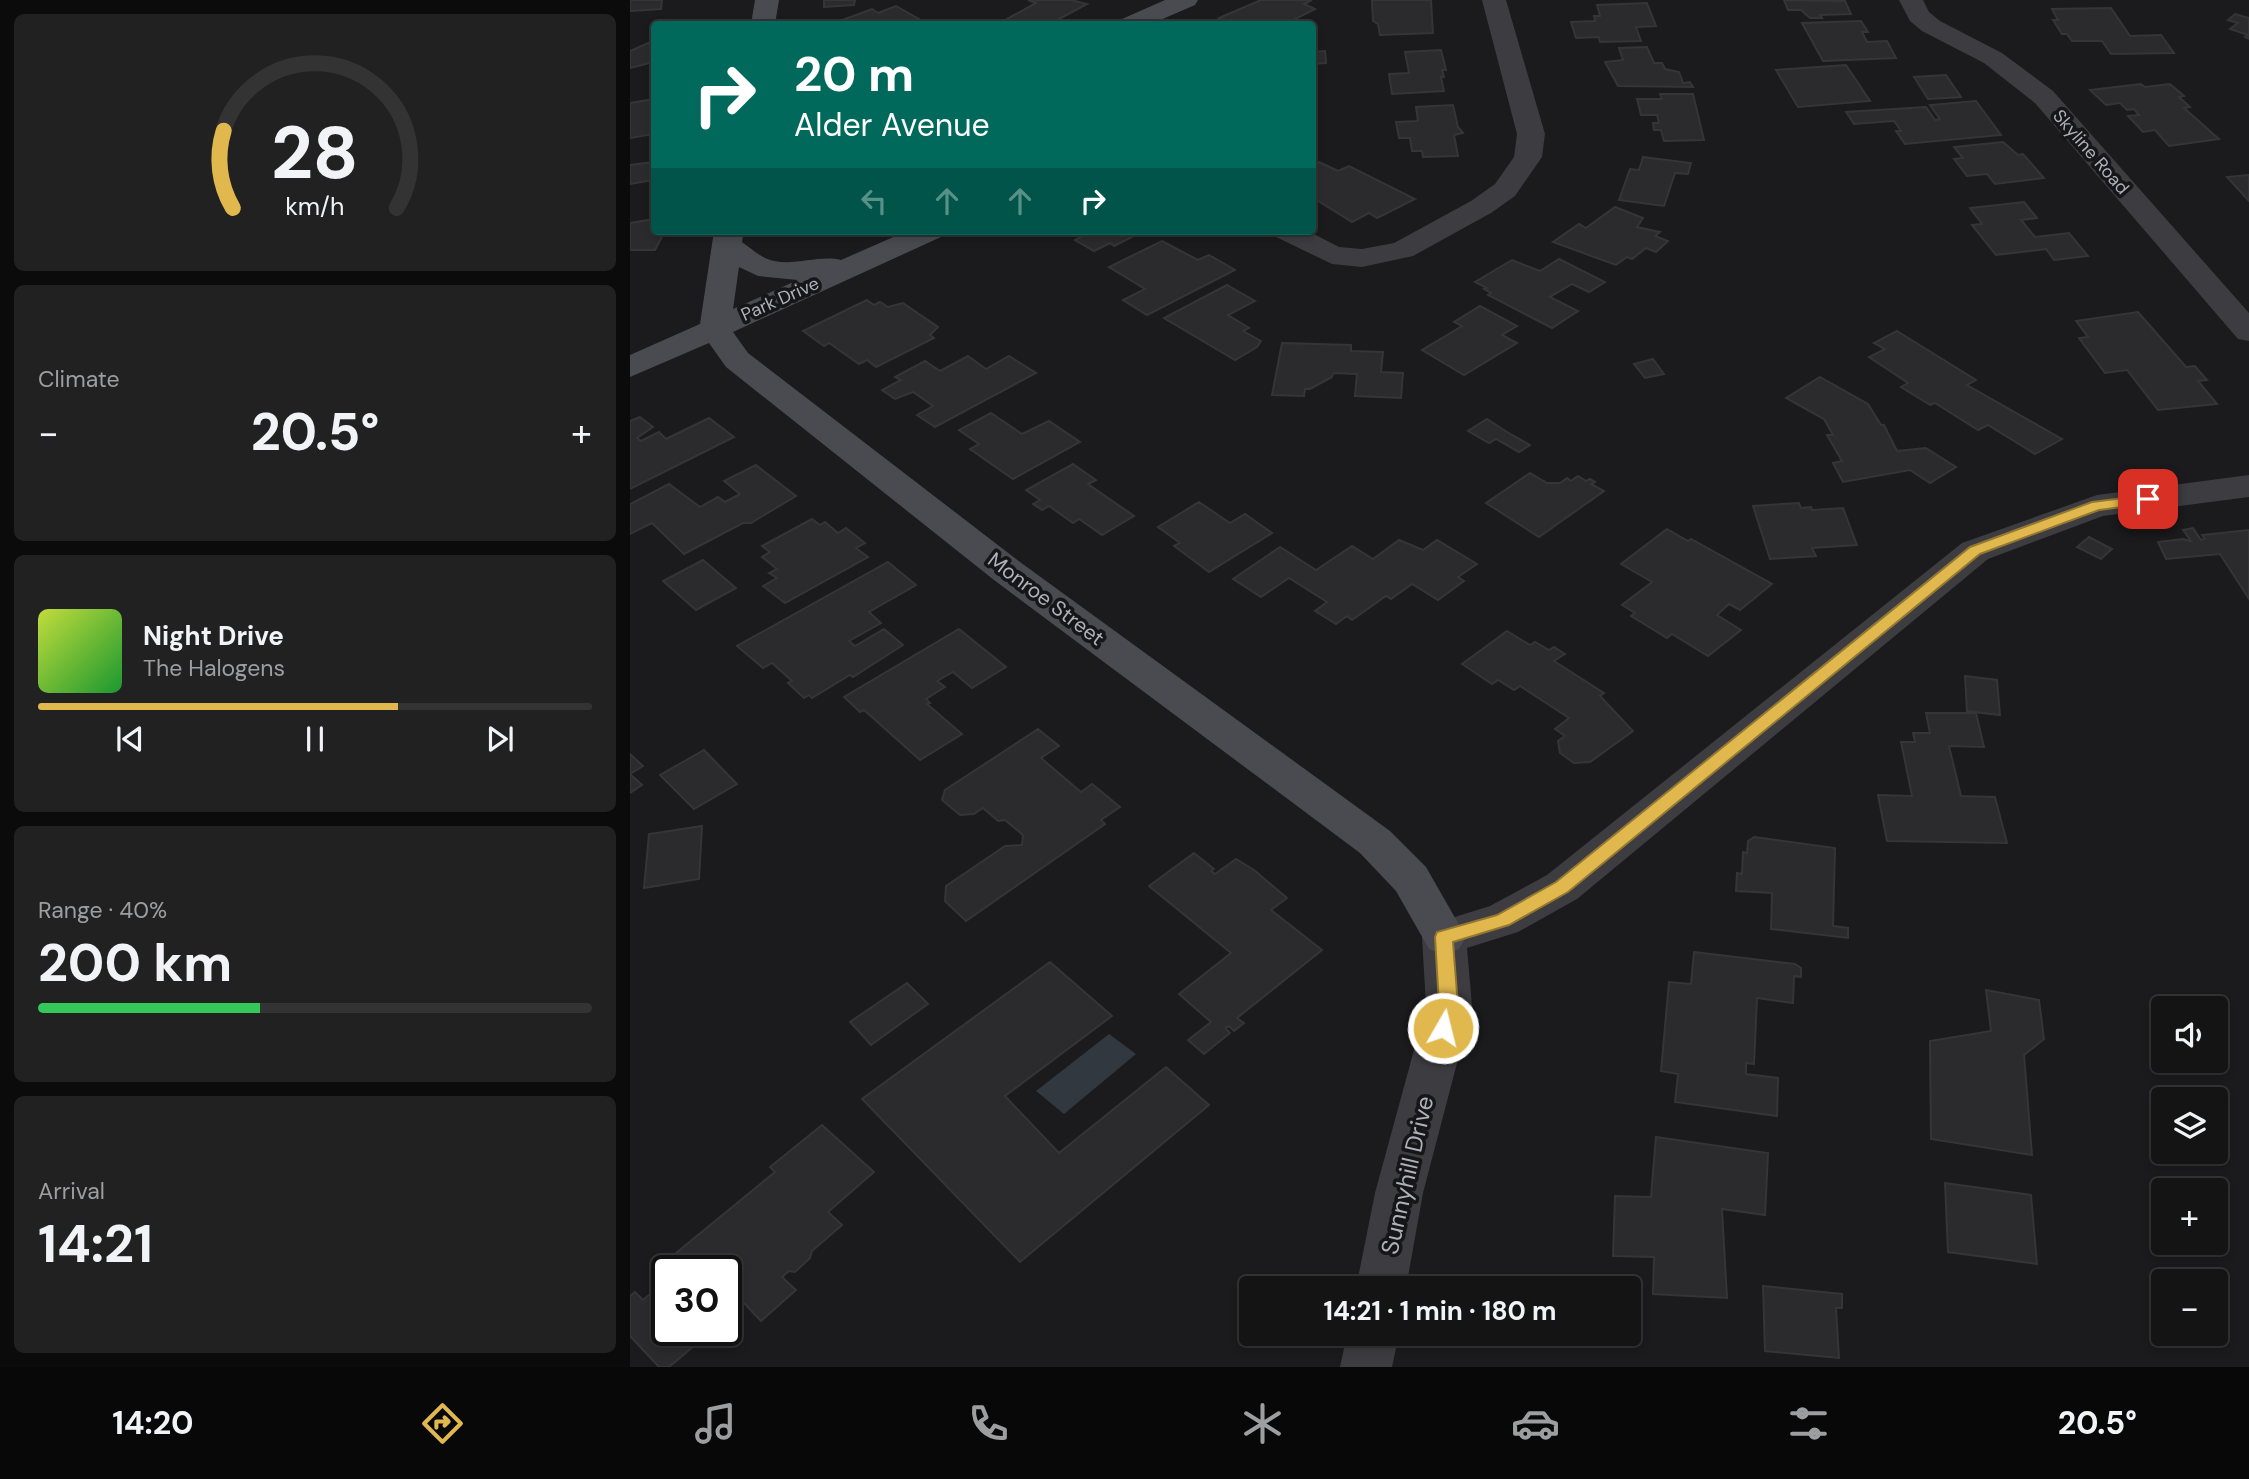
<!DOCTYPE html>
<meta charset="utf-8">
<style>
:root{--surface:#141415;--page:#212122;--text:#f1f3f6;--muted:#9d9ea0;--line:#333334;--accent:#e1b84d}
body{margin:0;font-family:"DM Sans",sans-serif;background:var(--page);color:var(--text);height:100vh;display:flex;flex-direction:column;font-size:26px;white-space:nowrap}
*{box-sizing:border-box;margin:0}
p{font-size:23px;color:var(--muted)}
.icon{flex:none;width:38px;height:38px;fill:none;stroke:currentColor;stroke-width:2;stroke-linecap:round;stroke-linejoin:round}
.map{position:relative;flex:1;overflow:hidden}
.drawer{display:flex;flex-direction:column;gap:14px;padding:14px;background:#0b0b0c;width:630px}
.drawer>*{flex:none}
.guide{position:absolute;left:21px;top:21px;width:665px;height:214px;border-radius:7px;box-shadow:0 4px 10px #0003,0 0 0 2px var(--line);background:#00695c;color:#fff;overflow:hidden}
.fabs{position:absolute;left:1521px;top:996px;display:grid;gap:14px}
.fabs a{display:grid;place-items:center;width:77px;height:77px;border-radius:7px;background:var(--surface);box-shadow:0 4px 10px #0003,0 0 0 2px var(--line);font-size:35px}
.speed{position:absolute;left:21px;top:1255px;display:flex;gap:14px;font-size:35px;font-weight:700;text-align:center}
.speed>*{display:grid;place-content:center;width:91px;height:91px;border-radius:50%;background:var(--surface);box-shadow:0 4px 10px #0003,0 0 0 2px var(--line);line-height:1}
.speed .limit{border:4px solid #111;border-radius:10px;background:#fff;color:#111}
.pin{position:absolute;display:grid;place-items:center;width:60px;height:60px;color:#fff;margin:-30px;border-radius:14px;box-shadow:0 4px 10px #0006}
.me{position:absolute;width:77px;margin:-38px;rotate:8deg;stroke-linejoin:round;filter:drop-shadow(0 0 5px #0008)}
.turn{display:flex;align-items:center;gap:24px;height:147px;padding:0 28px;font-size:32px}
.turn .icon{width:91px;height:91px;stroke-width:2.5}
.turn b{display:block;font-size:49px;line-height:60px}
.lanes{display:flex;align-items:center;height:66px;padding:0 28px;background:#0003;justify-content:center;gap:35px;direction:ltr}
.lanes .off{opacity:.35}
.big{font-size:52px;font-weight:700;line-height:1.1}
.drawer .tile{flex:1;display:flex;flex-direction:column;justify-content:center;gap:10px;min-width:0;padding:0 24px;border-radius:10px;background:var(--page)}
.drawer .dial{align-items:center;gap:0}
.dial svg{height:182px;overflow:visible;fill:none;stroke:var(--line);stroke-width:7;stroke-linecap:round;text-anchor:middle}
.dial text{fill:var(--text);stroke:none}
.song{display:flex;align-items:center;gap:21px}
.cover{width:84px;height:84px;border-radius:10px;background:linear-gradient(135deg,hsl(70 70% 55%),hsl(130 70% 35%))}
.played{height:7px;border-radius:4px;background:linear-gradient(90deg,var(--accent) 65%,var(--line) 65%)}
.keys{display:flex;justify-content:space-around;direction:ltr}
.heat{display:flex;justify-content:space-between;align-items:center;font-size:38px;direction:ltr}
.charge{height:10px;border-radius:5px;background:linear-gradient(90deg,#34c759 40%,var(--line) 0)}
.trip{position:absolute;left:609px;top:1276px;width:402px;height:70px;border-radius:7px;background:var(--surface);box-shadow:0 4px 10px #0003,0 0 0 2px var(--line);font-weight:700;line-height:70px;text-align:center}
.tab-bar{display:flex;height:112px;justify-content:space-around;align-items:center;background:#080808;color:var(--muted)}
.tab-bar .icon{width:49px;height:49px}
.tab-bar .selected{color:var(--accent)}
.tab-bar b{font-size:32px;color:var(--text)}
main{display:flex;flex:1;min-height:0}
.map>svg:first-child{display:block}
.water{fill:#31383f}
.building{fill:#2b2b2d;stroke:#353538;stroke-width:2}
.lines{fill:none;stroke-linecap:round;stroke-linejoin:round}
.street{fill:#3c3c41;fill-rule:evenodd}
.secondary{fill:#4a4b51;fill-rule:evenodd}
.route{fill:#e1b84d;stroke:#927832;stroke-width:2}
.labels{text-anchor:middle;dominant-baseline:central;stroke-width:7;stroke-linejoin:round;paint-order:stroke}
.far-street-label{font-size:18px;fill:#aeb1bb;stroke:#161517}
.street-label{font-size:21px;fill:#aeb1bb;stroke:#161517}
.near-street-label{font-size:24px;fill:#aeb1bb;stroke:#161517}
</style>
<main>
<section class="drawer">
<div class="tile dial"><svg viewBox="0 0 100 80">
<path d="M14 69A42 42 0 1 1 86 69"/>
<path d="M14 69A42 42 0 0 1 10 35" stroke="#e1b84d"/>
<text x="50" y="56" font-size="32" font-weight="700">28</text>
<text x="50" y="72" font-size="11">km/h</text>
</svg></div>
<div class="tile"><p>Climate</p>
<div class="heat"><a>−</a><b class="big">20.5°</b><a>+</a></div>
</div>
<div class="tile">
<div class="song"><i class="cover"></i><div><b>Night Drive</b><p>The Halogens</p></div></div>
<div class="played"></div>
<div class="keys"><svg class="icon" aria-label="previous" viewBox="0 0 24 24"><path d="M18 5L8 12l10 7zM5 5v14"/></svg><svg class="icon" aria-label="pause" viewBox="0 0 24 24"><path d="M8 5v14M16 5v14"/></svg><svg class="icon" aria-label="next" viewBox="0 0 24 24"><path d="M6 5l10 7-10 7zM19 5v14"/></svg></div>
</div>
<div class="tile"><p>Range · 40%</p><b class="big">200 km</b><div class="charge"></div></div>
<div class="tile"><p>Arrival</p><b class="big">14:21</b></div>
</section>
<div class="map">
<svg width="1619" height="1367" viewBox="0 0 1619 1367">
<rect width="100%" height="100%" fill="#1b1a1c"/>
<path class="water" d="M479,1034L506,1054L434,1114L406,1091Z"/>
<g class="building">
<path d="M0,0H32L31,9L0,11Z"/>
<path d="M194,0H225L224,5L194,7Z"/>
<path d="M398,0H441L457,4L420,24H368L406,3Z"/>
<path d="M631,0H682L674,4L685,9L665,19L673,24H603L589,18Z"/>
<path d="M742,0H801L803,33L750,35L748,24L743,21Z"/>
<path d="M1154,0L1215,1L1221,14L1190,15L1192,18H1180L1171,10H1158Z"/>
<path d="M1017,3L1026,26L1006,27L1011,41L970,42L969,37L946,38L941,22L965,21L964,16H970L967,5Z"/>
<path d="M266,6L289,19L274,24L204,23L242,9L248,13Z"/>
<path d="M1481,8L1500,36L1531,35L1544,53L1481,54L1472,41H1442L1437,34H1432L1423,20H1428L1422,9Z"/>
<path d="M1605,14L1619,18V39L1615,37L1618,35L1600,29L1608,23L1598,20Z"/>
<path d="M1231,21L1238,32H1232L1237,42L1257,41L1266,58L1193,61L1172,23Z"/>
<path d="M18,43L24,45V62L0,68V51Z"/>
<path d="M1017,47L1024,63H1032L1035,69L1049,72L1053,83L1060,82L1063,87L988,86L975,62L993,60L989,48Z"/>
<path d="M811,50L816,70H812L814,77H811L814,91L762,94L759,74L779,73L775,52Z"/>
<path d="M695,51L696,63L682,64V52Z"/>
<path d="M1216,65L1240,101L1168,107L1146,70Z"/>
<path d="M1316,75L1331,97L1298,99L1284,77Z"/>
<path d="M1511,84L1515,87L1540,84L1554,96L1549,97L1560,107L1554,108L1589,139L1539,146L1525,130L1513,132L1498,116L1509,115L1504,109L1497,110L1490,103L1476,105L1460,90Z"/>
<path d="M1030,94H1063L1074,140L1034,141L1031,130H1024L1023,123H1029L1027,115H1011L1007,99H1032Z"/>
<path d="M24,99V134L0,138V103Z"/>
<path d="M1346,101L1371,135L1275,144L1266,131H1271L1264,121L1224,124L1216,112L1296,107L1305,120L1310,119L1300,105Z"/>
<path d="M823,105L828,127L833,133L824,135L828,156L793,157L792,151H782L780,138H769L766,122L788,121L786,107Z"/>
<path d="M1373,142L1388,155L1393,154L1414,178L1365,184L1357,174L1337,176L1324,159L1333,158L1324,147Z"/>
<path d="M1013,157L1061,163L1058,174L1045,173L1034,206L989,200L1000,169L1009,170Z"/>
<path d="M24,162V180L0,184V165Z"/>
<path d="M689,162L708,171L719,166L785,199L747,218L739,213L722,222L682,197V164Z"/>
<path d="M1619,175V201L1597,177Z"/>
<path d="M1394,202L1407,218L1391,220L1405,237L1439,233L1458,256L1424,260L1416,249L1366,255L1342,225L1352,224L1340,208Z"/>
<path d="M985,207L1013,218L1007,227L1030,232L1025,236L1038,241L1026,252L1016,248L1002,259L997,257L986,265L923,242L949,224L956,228Z"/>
<path d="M24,219V231L34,233L25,250H0V223Z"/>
<path d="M456,231H511L512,232L484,246L480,243L464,251L445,240L459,233Z"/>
<path d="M532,241L568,260L579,255L605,270L517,315L493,300L515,289L479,267Z"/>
<path d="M929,259L975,282L959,292L942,284L920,297L948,311L922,328L858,295L861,293L854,289L857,288L845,282L882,260L910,271Z"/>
<path d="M597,285L625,301L598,315L619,328L613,331L631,341L627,347L605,360L534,318Z"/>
<path d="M237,300L244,305L250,302L258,307L273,303L308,327L300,335L304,338L246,367L237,360L229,364L199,343L194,346L173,331Z"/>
<path d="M850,306L887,326L872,335L887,343L834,375L792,350L832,326L824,322Z"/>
<path d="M1508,312L1556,367L1565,366L1577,380L1568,381L1587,404L1528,410L1497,370L1475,373L1449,338L1458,337L1446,321Z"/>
<path d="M1267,331L1346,380L1337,385L1432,439L1405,454L1358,425L1348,430L1305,403L1300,405L1271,387L1278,383L1239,357L1255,349L1244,343Z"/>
<path d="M652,343L721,345V351L753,352L751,372L773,373L771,398L725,396L727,374L703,373L702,377L680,389H675L674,396L642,395Z"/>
<path d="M338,356L356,369L379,356L406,373L305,427L287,415L303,406L283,392L265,399L252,390L271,380L265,377L295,361L310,371Z"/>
<path d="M1023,359L1034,374L1015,378L1004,364Z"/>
<path d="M1190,377L1238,404L1251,425H1254L1267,451L1296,448L1326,467L1300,483L1280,470L1213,482L1203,463L1212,461L1197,435H1203L1194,419L1156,398Z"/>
<path d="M361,413L392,434L419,421L450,442L383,479L340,449L349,444L329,430Z"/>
<path d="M10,417L23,427L7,438L11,441L29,432L36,439L79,418L104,437L0,489V421Z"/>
<path d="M857,419L877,432L900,445L889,452L866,439L859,443L838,431Z"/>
<path d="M443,464L466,480L458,484L504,516L472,535L449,519L443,523L419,506L412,510L403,504L410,500L396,490Z"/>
<path d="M126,465L166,496L121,523H113L54,554L22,523L0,534V504L39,484L70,507L88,497L95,502L110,494L94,481Z"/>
<path d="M900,473L917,483H930L937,478L941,481L948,476L956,481L960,479L965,482L961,484L974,491L909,537L856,503Z"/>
<path d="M569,502L600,523L615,514L642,533L579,572L544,546L550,543L528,527Z"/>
<path d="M1169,503L1171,508L1181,507L1182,510L1213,508L1227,545L1182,548L1186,556L1140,559L1123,506Z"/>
<path d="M182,519L190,525L195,522L208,533L216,528L235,543L226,548L238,557L155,603L133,586L147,578L139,573L147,569L132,557L140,552L132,546Z"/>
<path d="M1563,528L1571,540L1575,539L1572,535L1619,530V599L1590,554L1536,559L1528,542L1553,539L1561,541L1553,530Z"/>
<path d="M1037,529L1058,541L1061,539L1142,584L1110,610L1099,604L1087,615L1111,630L1078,656L1042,634L1037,638L1001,616L1005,613L992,605L1022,582L991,564Z"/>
<path d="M1459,537L1482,549L1471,559L1447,547Z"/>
<path d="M769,540L793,550L807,540L847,564L828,577L834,581L808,600L782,584L761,599L756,596L722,620L717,616L706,624L685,611L697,602L659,578L631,597L603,579L650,547L686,570L722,546L743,559Z"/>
<path d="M73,560L106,588L66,610L33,581Z"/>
<path d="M258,562L286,585L239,612L251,623L219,641L225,646L254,629L273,645L223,677L220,675L182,698L179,695L174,698L158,683L162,681L142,663L133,668L107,646Z"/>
<path d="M329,629L376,667L342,688L323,672L307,681L315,687L296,699L300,703L297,704L332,734L290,760L234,710L230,712L214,697Z"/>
<path d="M877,631L900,645L905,642L919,650L924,647L935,654L924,661L974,693L970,696L1003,731L960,762L944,763L930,753L928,741L935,736L925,729L939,718L890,686L884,690L868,680L862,684L832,664Z"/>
<path d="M1335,676L1367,680L1370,715L1337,711Z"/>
<path d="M1296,713H1346L1354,747L1319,746L1331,796L1365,797L1377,843L1257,841L1248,795L1282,796L1271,742H1285L1283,733H1300Z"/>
<path d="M408,729L429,746L411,758L451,792L462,784L490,807L471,820L475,824L336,921L315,901L316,886L375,846L392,845L393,835L375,820L368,821L353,808L344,814L330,815L312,800L315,790Z"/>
<path d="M74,750L107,784L64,809L30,775Z"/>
<path d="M0,754L13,766L0,774L12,785L0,793Z"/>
<path d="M72,826L69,879L14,888L19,834Z"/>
<path d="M1124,837L1205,848L1203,926L1218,928V938L1141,929L1142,893L1106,891L1107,873L1112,874L1113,852L1117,853L1118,841Z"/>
<path d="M564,853L584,869L581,871L585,874L606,859L624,870L657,898L641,910L692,950L607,1018L614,1023L604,1031L599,1026L595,1028L600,1033L574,1054L558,1040L581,1022L549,994L601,953L519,886Z"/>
<path d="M1064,952L1165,964L1171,968V977L1164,976L1163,1003L1127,998L1124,1064L1116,1063V1074L1148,1078L1147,1116L1045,1102L1048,1074L1031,1071L1039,982L1061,984Z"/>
<path d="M420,962L482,1016L375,1096L429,1153L536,1067L579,1105L390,1262L232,1099Z"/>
<path d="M277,983L298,1004L241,1045L220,1022Z"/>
<path d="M1356,990L1409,1000L1414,1039L1394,1055L1402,1155L1301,1139L1300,1041L1361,1031Z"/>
<path d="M192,1125L244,1172L198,1212L212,1225L182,1251L180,1258L165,1272L159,1271L152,1277L166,1290L131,1321L114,1303L96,1318V1270H44L35,1262L145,1172L140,1167Z"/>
<path d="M1026,1137L1138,1153L1135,1215L1092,1209L1097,1298L1023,1294L1024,1257L983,1256L985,1196L1021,1197Z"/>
<path d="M1315,1183L1401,1195L1407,1264L1318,1252Z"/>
<path d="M37,1280V1330H83L39,1367H29L0,1336V1296L5,1292L13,1300Z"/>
<path d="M1133,1286L1212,1294V1308H1206L1209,1358L1135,1351Z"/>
</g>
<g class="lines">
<g class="street">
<path d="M852,0H876L915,134L912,157L885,196L861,213L783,256L732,267L702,264L646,237L641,231H678L709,247L732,249L764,243L841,201L865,184L884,157L887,134Z"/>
<path d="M1269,0H1293L1299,12L1310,21L1372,53L1423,91L1619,313V341L1608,339L1405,103L1354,63L1292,31L1280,21Z"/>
<path d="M1619,475V497L1473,516L1358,559L947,899L888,932L837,948L842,1006L793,1193L776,1288H726L745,1193L796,1006L792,937L799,925L860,906L917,875L1332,543L1467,495Z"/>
<path d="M717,1334H769L762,1367H710Z"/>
</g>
<g class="secondary">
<path d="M125,0H149L145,24H121Z"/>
<path d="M535,0H568L565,5L521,24H489L492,19Z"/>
<path d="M84,231H114L112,242C119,247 127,254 135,258C159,269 187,254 211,260L277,231H316L311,237L103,332L118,353L390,562L760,831L796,867L836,937L829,949L814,955L799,949L766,891L730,853L364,580L96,367L79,343L0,377V355L70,324ZM109,267L128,276L168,280L103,309Z"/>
</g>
</g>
<path class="route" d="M1518,495L1523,496V503L1469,510L1350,554L938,892L879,925L823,942L828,1006L820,1033H807L804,1028L809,1006L805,937L807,932L867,915L926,882L1340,547L1462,502Z"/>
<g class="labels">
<g class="far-street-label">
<text transform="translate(1461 152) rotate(49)">Skyline Road</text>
<text transform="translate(150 299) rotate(-24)">Park Drive</text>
</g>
<g class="street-label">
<text transform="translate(416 599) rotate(37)">Monroe Street</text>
</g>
<g class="near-street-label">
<text transform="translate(777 1175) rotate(-77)">Sunnyhill Drive</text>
</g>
</g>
</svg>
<div class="fabs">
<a><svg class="icon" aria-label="sound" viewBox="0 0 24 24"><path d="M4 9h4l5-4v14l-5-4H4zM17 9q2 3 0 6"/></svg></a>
<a><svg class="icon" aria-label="layers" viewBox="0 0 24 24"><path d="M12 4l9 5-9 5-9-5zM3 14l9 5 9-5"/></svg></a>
<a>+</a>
<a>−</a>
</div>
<div class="speed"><div class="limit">30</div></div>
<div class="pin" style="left:1518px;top:499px;background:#d93025"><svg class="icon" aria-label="arrive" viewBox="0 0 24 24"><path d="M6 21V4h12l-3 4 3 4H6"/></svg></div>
<svg class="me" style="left:813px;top:1028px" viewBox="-20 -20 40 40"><circle r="17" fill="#e1b84d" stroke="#fff" stroke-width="3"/><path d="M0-11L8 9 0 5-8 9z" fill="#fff"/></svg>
<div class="trip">14:21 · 1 min · 180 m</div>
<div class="guide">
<div class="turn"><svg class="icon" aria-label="right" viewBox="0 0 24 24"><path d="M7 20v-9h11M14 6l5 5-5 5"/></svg><div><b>20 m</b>Alder Avenue</div></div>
<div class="lanes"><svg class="icon off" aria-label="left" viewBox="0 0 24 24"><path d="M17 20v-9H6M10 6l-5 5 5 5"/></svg><svg class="icon off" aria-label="ahead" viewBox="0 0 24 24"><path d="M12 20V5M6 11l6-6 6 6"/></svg><svg class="icon off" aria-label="ahead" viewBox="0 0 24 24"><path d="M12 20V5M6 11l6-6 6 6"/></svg><svg class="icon" aria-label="right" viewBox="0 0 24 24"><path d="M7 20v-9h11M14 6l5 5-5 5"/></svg></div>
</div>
</div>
</main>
<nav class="tab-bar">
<b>14:20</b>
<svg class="icon selected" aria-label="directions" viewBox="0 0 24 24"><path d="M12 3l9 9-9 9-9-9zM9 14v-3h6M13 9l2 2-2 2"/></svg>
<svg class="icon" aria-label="music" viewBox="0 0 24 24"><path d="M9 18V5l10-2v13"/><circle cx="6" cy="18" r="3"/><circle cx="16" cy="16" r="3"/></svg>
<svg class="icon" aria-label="phone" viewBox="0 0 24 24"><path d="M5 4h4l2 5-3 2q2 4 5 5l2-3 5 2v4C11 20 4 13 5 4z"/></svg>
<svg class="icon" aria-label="climate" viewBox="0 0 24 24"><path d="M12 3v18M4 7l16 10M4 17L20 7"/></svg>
<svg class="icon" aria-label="car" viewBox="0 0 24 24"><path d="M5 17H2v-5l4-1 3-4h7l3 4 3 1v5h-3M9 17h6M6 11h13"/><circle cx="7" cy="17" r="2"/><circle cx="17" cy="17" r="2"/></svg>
<svg class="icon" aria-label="filters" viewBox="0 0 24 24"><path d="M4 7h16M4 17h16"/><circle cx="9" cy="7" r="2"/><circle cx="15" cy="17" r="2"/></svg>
<b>20.5°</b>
</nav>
